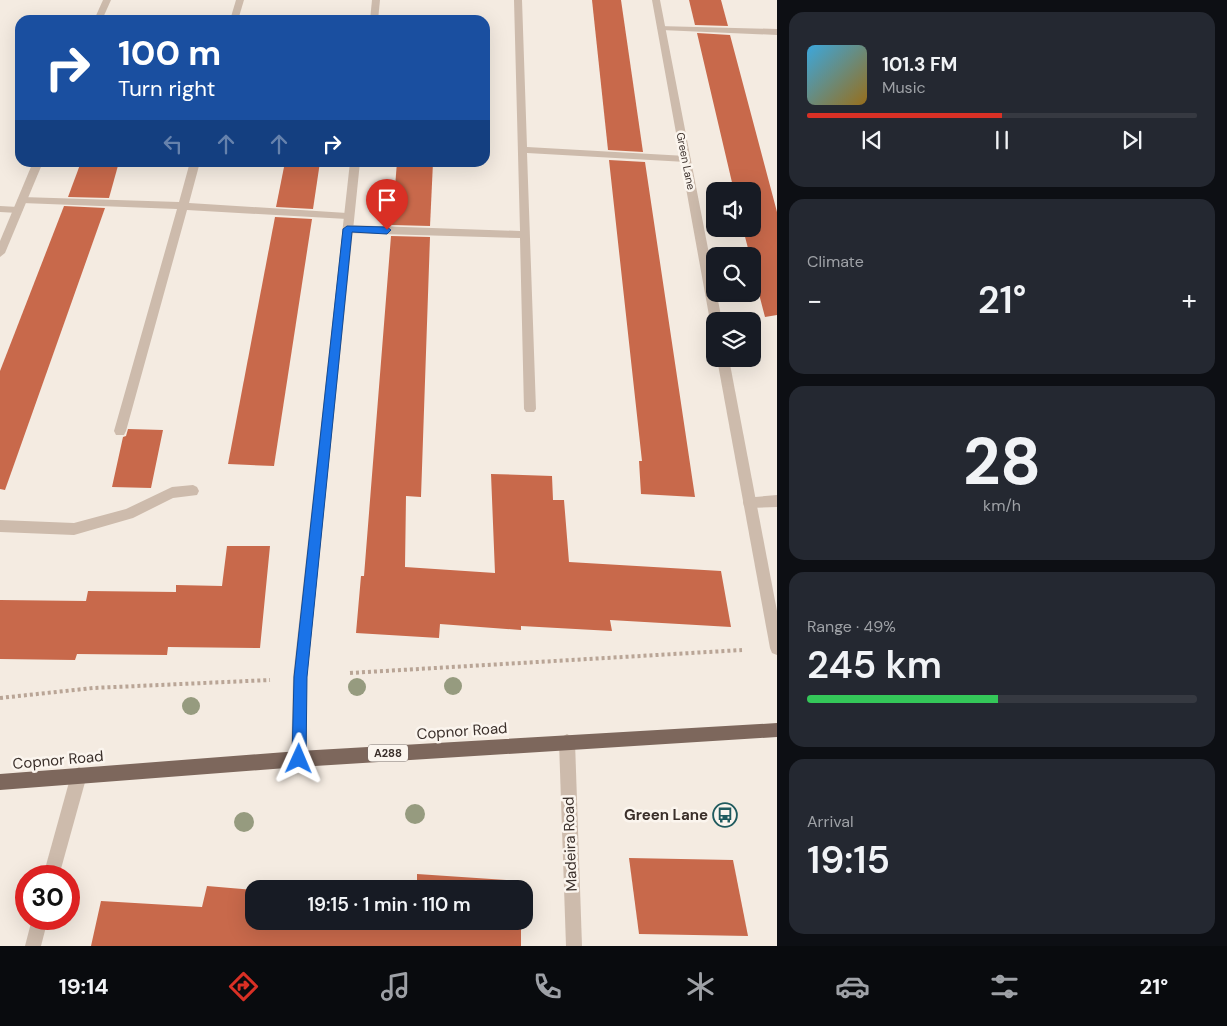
<!DOCTYPE html>
<meta charset="utf-8">
<style>
:root{--surface:#171b24;--page:#242831;--text:#f1f3f6;--muted:#9ea1a6;--line:#363941;--accent:#d93025}
body{margin:0;font-family:"DM Sans",sans-serif;background:var(--page);color:var(--text);height:100vh;display:flex;flex-direction:column;font-size:19px;white-space:nowrap}
*{box-sizing:border-box;margin:0}
p{font-size:16px;color:var(--muted)}
.icon{flex:none;width:28px;height:28px;fill:none;stroke:currentColor;stroke-width:2;stroke-linecap:round;stroke-linejoin:round}
.map{position:relative;flex:1;overflow:hidden}
.drawer{display:flex;flex-direction:column;gap:12px;padding:12px;background:#0d0f14;width:450px}
.drawer>*{flex:none}
.banner{position:absolute;left:15px;top:15px;width:475px;height:152px;border-radius:15px;box-shadow:0 5px 20px #0002;background:#1a4fa0;color:#fff;overflow:hidden}
.controls{position:absolute;left:706px;top:182px;display:grid;gap:10px}
.controls a{display:grid;place-items:center;width:55px;height:55px;border-radius:10px;background:var(--surface);box-shadow:0 5px 20px #0002;font-size:25px}
.speed{position:absolute;left:15px;top:865px;display:flex;gap:10px;font-size:25px;font-weight:700;text-align:center}
.speed>*{display:grid;place-content:center;width:65px;height:65px;border-radius:50%;background:var(--surface);box-shadow:0 5px 20px #0002;line-height:1}
.speed .limit{border:8px solid #d22;background:#fff;color:#111}
.pin{position:absolute;display:grid;place-items:center;width:42px;height:42px;color:#fff;margin:-51px -21px;border-radius:50% 50% 50% 0;rotate:-45deg;box-shadow:0 0 5px #0007}
.pin .icon{rotate:45deg}
.me{position:absolute;width:55px;margin:-28px;rotate:1deg;stroke-linejoin:round;filter:drop-shadow(0 0 4px #0008)}
.turn{display:flex;align-items:center;gap:18px;height:105px;padding:0 20px;font-size:22px}
.turn .icon{width:65px;height:65px;stroke-width:2.5}
.turn b{display:block;font-size:35px;line-height:42px}
.lanes{display:flex;align-items:center;height:48px;padding:0 20px;background:#0003;justify-content:center;gap:25px;direction:ltr}
.lanes .off{opacity:.35}
.big{font-size:38px;font-weight:600;line-height:1.1}
.drawer .card{flex:1;display:flex;flex-direction:column;justify-content:center;gap:8px;min-width:0;padding:0 18px;border-radius:15px;background:var(--page)}
.drawer .dial{align-items:center;gap:0}
.dial b{font-size:65px;line-height:1}
.song{display:flex;align-items:center;gap:15px}
.cover{width:60px;height:60px;border-radius:8px;background:linear-gradient(135deg,hsl(200 70% 55%),hsl(40 70% 35%))}
.played{height:5px;border-radius:2px;background:linear-gradient(90deg,var(--accent) 50%,var(--line) 50%)}
.keys{display:flex;justify-content:space-around;direction:ltr}
.heat{display:flex;justify-content:space-between;align-items:center;font-size:28px;direction:ltr}
.charge{height:8px;border-radius:4px;background:linear-gradient(90deg,#34c759 49%,var(--line) 0)}
.trip{position:absolute;left:245px;top:880px;width:288px;height:50px;border-radius:15px;background:var(--surface);box-shadow:0 5px 20px #0002;font-weight:600;line-height:50px;text-align:center}
.menu{display:flex;height:80px;justify-content:space-around;align-items:center;background:#090b0e;color:var(--muted)}
.menu .icon{width:35px;height:35px}
.menu .current{color:var(--accent)}
.menu b{font-size:22px;color:var(--text)}
main{display:flex;flex:1;min-height:0}
.map>svg:first-child{display:block}
.building{fill:#c8694b}
.lines{fill:none;stroke-linecap:round;stroke-linejoin:round}
.path{stroke:#b9a596;stroke-width:4;stroke-dasharray:3 3;stroke-linecap:butt}
.service{fill:#cdbbac;fill-rule:evenodd}
.minor{fill:#cdbbac;fill-rule:evenodd}
.primary{fill:#7d675c;fill-rule:evenodd}
.tree{fill:#969b7f}
.route{fill:#1a73e8;stroke:#114b97}
.labels{text-anchor:middle;dominant-baseline:central;stroke-width:5;stroke-linejoin:round;paint-order:stroke}
.far-street-label{font-size:11px;fill:#3b302b;stroke:#fbf5ee}
.shield{fill:#fbf5ee;stroke:#756b66;stroke-width:1}
.shield-label{font-size:11px;font-weight:bold;fill:#3b302b}
.near-street-label{font-size:15px;fill:#3b302b;stroke:#fbf5ee}
.near-poi-label{font-size:15px;font-weight:bold;fill:#3b302b;stroke:#fbf5ee;text-anchor:end}
</style>
<main>
<div class="map">
<svg width="777" height="946" viewBox="0 0 777 946">
<rect width="100%" height="100%" fill="#f4ebe1"/>
<g class="building">
<path d="M592,0H621L643,152L608,150Z"/>
<path d="M689,0H721L728,26L695,25Z"/>
<path d="M697,33L730,35L777,212V315L765,317L752,267V256H750L743,229H752V191H734Z"/>
<path d="M609,160L645,162L695,497L641,494L639,461H642Z"/>
<path d="M81,162H119L109,198L68,197Z"/>
<path d="M285,162H320L313,209L276,207Z"/>
<path d="M397,162H433L430,226L392,225Z"/>
<path d="M64,206L105,208L5,490L0,489V371Z"/>
<path d="M275,217L312,219L274,466L228,464Z"/>
<path d="M391,236L430,237L421,497L406,496L405,567L495,573L491,474L552,476L553,500H564L569,562L721,571L731,627L610,620L612,631L521,626V630L440,624L439,638L356,633L361,576H364Z"/>
<path d="M128,429L163,430L151,488L112,487L123,437L126,436Z"/>
<path d="M227,546H270L260,648L168,647L167,655L77,654L75,660L0,659V600L86,601L88,591L176,592V585L222,586Z"/>
<path d="M629,858L733,860L748,936L639,934Z"/>
<path d="M417,874L520,881V889H313L314,880L417,888Z"/>
<path d="M207,886L254,890V921H521V946H91L101,901L202,907Z"/>
</g>
<g class="lines">
<g class="path">
<path d="M350,673L742,650"/>
<path d="M0,698L93,688L270,680"/>
</g>
<g class="service">
<path d="M236,0H244L238,20H230Z"/>
<path d="M514,0H522L527,147L686,156L691,159L686,162L527,153L536,409L534,412H526L524,409L520,238L347,233L342,229L347,225L520,231Z"/>
<path d="M658,26L777,29V35L661,30L657,28Z"/>
<path d="M190,162H200L189,203L347,213L352,216L347,219L187,210L126,431L124,435H116L114,431L177,209L22,203L17,200L22,197L179,202Z"/>
<path d="M0,206L18,207L23,210L18,213L0,212Z"/>
<path d="M193,485L197,487L199,491L197,495L173,498L133,518L74,535L0,532V520L74,523L126,509L172,487Z"/>
<path d="M777,495V507L749,508L744,506L743,502L744,498Z"/>
</g>
<g class="minor">
<path d="M103,0H111L102,20H94Z"/>
<path d="M372,0H380L378,20H370Z"/>
<path d="M652,0H660L722,321H715V325L710,321Z"/>
<path d="M33,162H43L5,253L0,257V241Z"/>
<path d="M350,162H360L307,677V759L304,764L299,767L294,764L291,759L293,677Z"/>
<path d="M717,359H729L777,611V655L772,653L770,648Z"/>
<path d="M567,734L572,737L575,742L582,946H566L559,742L562,737Z"/>
<path d="M79,767L84,770L87,775L59,876H43L71,775L74,770Z"/>
<path d="M32,919H48L41,946H25Z"/>
</g>
<path class="primary" d="M777,723V737L299,767L0,790V774L299,751Z"/>
</g>
<g class="tree">
<circle cx="453" cy="686" r="9"/>
<circle cx="357" cy="687" r="9"/>
<circle cx="191" cy="706" r="9"/>
<circle cx="415" cy="814" r="10"/>
<circle cx="244" cy="822" r="10"/>
</g>
<path class="route" d="M347,226L387,227L391,230L387,234L352,232L307,677L306,759L304,764L299,766L294,764L292,759L294,677L343,229Z"/>
<defs>
<g id="bus-ring" transform="scale(1.25)"><circle r="9.5" fill="#fbf5ee" stroke="#1f5a5e" stroke-width="1.5"/><path d="M-5-6H5V4H4V6H2V4H-2V6H-4V4H-5ZM-3.5-4V0h7V-4ZM-3.5 1.2v1.5H-2V1.2ZM2 1.2v1.5H3.5V1.2Z" fill="#1f5a5e"/></g>
</defs>
<g fill-rule="evenodd">
<use href="#bus-ring" x="725" y="815"/>
</g>
<g class="labels">
<g class="far-street-label">
<text transform="translate(686 161) rotate(79)">Green Lane</text>
</g>
<rect class="shield" x="368" y="744.5" width="40" height="17" rx="4"/>
<g class="shield-label">
<text x="388" y="753">A288</text>
</g>
<g class="near-street-label">
<text transform="translate(462 731) rotate(-4)">Copnor Road</text>
<text transform="translate(58 760) rotate(-5)">Copnor Road</text>
<text transform="translate(570 844) rotate(-92)">Madeira Road</text>
</g>
<g class="near-poi-label">
<text x="708" y="815">Green Lane</text>
</g>
</g>
</svg>
<div class="controls">
<a><svg class="icon" aria-label="sound" viewBox="0 0 24 24"><path d="M4 9h4l5-4v14l-5-4H4zM17 9q2 3 0 6"/></svg></a>
<a><svg class="icon" aria-label="search" viewBox="0 0 24 24"><circle cx="10" cy="10" r="6"/><path d="M15 15l6 6"/></svg></a>
<a><svg class="icon" aria-label="layers" viewBox="0 0 24 24"><path d="M12 4l9 5-9 5-9-5zM3 14l9 5 9-5"/></svg></a>
</div>
<div class="speed"><div class="limit">30</div></div>
<div class="pin" style="left:387px;top:230px;background:#d93025"><svg class="icon" aria-label="arrive" viewBox="0 0 24 24"><path d="M6 21V4h12l-3 4 3 4H6"/></svg></div>
<svg class="me" style="left:299px;top:759px" viewBox="-20 -20 40 40"><path d="M0-17L14 15 0 8-14 15z" fill="#1a73e8" stroke="#fff" stroke-width="4"/></svg>
<div class="trip">19:15 · 1 min · 110 m</div>
<div class="banner">
<div class="turn"><svg class="icon" aria-label="right" viewBox="0 0 24 24"><path d="M7 20v-9h11M14 6l5 5-5 5"/></svg><div><b>100 m</b>Turn right</div></div>
<div class="lanes"><svg class="icon off" aria-label="left" viewBox="0 0 24 24"><path d="M17 20v-9H6M10 6l-5 5 5 5"/></svg><svg class="icon off" aria-label="ahead" viewBox="0 0 24 24"><path d="M12 20V5M6 11l6-6 6 6"/></svg><svg class="icon off" aria-label="ahead" viewBox="0 0 24 24"><path d="M12 20V5M6 11l6-6 6 6"/></svg><svg class="icon" aria-label="right" viewBox="0 0 24 24"><path d="M7 20v-9h11M14 6l5 5-5 5"/></svg></div>
</div>
</div>
<section class="drawer">
<div class="card">
<div class="song"><i class="cover"></i><div><b>101.3 FM</b><p>Music</p></div></div>
<div class="played"></div>
<div class="keys"><svg class="icon" aria-label="previous" viewBox="0 0 24 24"><path d="M18 5L8 12l10 7zM5 5v14"/></svg><svg class="icon" aria-label="pause" viewBox="0 0 24 24"><path d="M8 5v14M16 5v14"/></svg><svg class="icon" aria-label="next" viewBox="0 0 24 24"><path d="M6 5l10 7-10 7zM19 5v14"/></svg></div>
</div>
<div class="card"><p>Climate</p>
<div class="heat"><a>−</a><b class="big">21°</b><a>+</a></div>
</div>
<div class="card dial"><b>28</b><p>km/h</p></div>
<div class="card"><p>Range · 49%</p><b class="big">245 km</b><div class="charge"></div></div>
<div class="card"><p>Arrival</p><b class="big">19:15</b></div>
</section>
</main>
<nav class="menu">
<b>19:14</b>
<svg class="icon current" aria-label="directions" viewBox="0 0 24 24"><path d="M12 3l9 9-9 9-9-9zM9 14v-3h6M13 9l2 2-2 2"/></svg>
<svg class="icon" aria-label="music" viewBox="0 0 24 24"><path d="M9 18V5l10-2v13"/><circle cx="6" cy="18" r="3"/><circle cx="16" cy="16" r="3"/></svg>
<svg class="icon" aria-label="phone" viewBox="0 0 24 24"><path d="M5 4h4l2 5-3 2q2 4 5 5l2-3 5 2v4C11 20 4 13 5 4z"/></svg>
<svg class="icon" aria-label="climate" viewBox="0 0 24 24"><path d="M12 3v18M4 7l16 10M4 17L20 7"/></svg>
<svg class="icon" aria-label="car" viewBox="0 0 24 24"><path d="M5 17H2v-5l4-1 3-4h7l3 4 3 1v5h-3M9 17h6M6 11h13"/><circle cx="7" cy="17" r="2"/><circle cx="17" cy="17" r="2"/></svg>
<svg class="icon" aria-label="filters" viewBox="0 0 24 24"><path d="M4 7h16M4 17h16"/><circle cx="9" cy="7" r="2"/><circle cx="15" cy="17" r="2"/></svg>
<b>21°</b>
</nav>
